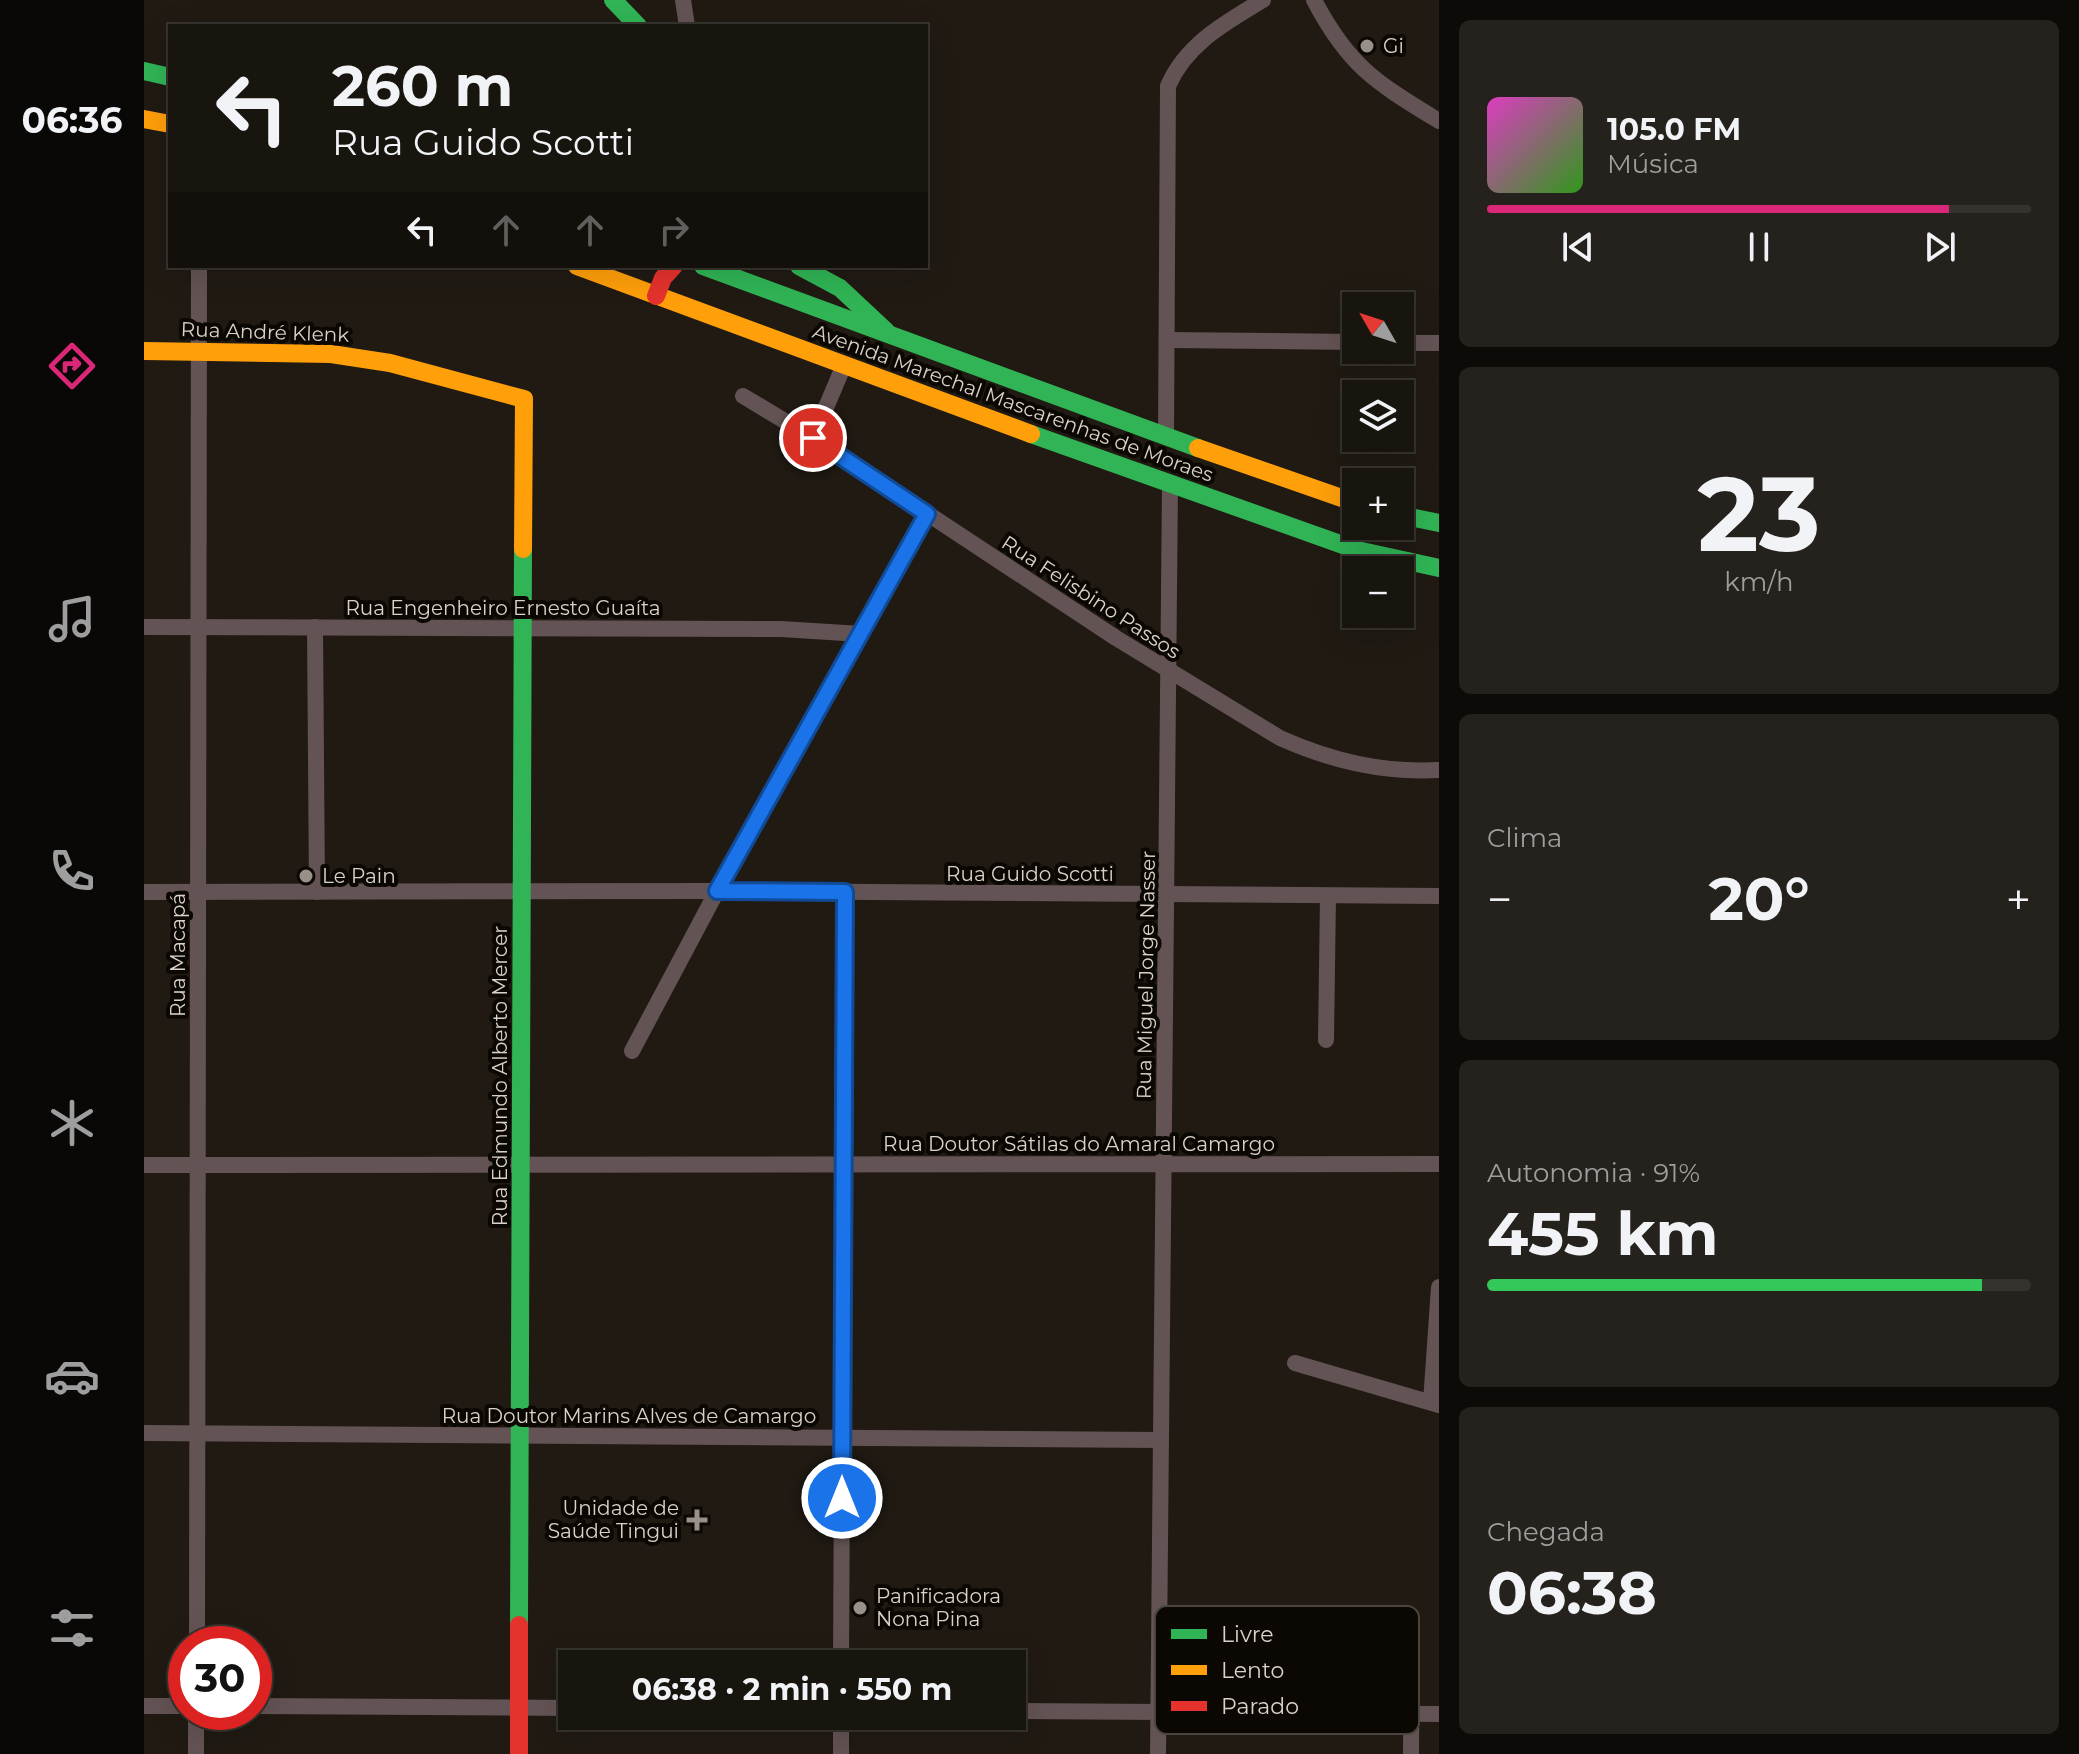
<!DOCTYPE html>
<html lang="pt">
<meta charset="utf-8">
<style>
:root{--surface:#18140e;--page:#25211c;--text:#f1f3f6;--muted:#9f9e9e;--line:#36332e;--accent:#db2777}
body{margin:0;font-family:Montserrat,sans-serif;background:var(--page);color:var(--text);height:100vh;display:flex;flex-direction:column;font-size:30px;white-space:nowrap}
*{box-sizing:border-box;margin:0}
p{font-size:26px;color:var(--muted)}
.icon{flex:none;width:44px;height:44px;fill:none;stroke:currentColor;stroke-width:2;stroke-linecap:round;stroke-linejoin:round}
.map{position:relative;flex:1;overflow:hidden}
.drawer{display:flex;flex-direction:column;gap:20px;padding:20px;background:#0d0b08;width:640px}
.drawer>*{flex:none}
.guide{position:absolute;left:24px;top:24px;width:760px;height:244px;border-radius:0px;box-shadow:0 8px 32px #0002,0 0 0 2px var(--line);background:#18140e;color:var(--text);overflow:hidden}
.needle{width:52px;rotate:309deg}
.tools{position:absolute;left:1198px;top:292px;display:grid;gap:16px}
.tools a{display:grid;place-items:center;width:72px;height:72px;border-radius:0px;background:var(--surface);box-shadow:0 8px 32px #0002,0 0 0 2px var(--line);font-size:40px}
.speed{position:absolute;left:24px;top:1626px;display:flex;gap:16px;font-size:40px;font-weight:700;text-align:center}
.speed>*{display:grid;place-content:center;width:104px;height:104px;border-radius:50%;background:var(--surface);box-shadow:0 8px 32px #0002,0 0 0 2px var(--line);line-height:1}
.speed .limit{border:12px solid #d22;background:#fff;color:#111}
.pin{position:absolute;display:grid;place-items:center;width:68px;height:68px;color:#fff;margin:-34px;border:4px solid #fff;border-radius:50%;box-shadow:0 2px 8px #0007}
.me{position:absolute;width:88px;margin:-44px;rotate:0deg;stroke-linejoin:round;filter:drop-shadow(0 0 6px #0008)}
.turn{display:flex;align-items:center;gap:28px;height:168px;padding:0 32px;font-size:36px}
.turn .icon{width:104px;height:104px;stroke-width:2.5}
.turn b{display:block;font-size:56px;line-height:68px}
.lanes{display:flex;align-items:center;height:76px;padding:0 32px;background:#0003;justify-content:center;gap:40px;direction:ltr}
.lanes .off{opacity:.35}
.big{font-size:60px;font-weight:700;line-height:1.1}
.drawer .card{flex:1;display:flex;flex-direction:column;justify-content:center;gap:12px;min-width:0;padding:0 28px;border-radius:12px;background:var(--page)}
.drawer .dial{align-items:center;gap:0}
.dial b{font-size:104px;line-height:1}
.song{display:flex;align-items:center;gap:24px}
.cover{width:96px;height:96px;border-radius:12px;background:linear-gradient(135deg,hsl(310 70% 55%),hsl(110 70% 35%))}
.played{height:8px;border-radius:4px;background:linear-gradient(90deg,var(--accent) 85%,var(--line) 85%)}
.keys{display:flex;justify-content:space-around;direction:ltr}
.heat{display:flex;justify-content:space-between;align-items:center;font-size:44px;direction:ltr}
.charge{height:12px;border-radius:6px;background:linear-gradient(90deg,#34c759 91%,var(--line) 0)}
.trip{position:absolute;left:414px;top:1650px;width:468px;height:80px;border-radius:0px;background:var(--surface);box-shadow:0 8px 32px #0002,0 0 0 2px var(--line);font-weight:700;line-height:80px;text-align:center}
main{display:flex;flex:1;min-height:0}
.dock{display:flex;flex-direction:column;width:144px;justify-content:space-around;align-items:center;background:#0a0806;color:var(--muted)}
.dock .icon{width:56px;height:56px}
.dock .selected{color:var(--accent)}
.dock b{font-size:36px;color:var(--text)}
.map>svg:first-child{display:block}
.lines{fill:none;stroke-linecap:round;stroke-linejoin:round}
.street{stroke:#645354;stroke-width:16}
.fast{stroke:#30b455;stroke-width:18}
.slow{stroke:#ff9f0a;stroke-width:18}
.jam{stroke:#e5322d;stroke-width:18}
.route-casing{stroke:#114b97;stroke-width:20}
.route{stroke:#1a73e8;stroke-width:14}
.poi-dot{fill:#999189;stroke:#0b0703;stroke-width:3}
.labels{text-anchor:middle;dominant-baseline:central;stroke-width:8;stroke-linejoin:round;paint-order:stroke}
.poi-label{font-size:20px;fill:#dad1c9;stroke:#0b0703;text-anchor:start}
.street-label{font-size:20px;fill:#dad1c9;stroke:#0b0703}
.key{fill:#0b0703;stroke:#49443e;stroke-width:2}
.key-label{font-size:22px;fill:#dad1c9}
</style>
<main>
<nav class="dock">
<b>06:36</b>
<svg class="icon selected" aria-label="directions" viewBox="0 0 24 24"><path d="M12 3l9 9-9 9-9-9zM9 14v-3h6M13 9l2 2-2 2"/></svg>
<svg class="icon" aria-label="music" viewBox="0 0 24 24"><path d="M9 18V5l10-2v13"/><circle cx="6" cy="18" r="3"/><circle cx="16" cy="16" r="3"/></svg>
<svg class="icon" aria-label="phone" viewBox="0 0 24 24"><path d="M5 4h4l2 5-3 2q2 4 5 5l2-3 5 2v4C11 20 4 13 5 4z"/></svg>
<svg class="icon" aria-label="climate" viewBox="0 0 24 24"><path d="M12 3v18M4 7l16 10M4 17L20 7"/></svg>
<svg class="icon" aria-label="car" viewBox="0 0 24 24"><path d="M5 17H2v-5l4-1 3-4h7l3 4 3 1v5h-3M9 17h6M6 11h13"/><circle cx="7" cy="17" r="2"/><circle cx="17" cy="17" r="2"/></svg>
<svg class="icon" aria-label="filters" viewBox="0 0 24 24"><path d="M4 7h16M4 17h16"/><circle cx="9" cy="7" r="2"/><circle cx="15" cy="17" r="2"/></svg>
</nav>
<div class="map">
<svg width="1295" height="1754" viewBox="0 0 1295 1754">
<rect width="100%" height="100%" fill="#201a13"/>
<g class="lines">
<g class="street">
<path d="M539,0L543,26"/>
<path d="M1170,0C1205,67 1233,83 1295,121"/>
<path d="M1023,340L1212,342"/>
<path d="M1256,343H1295"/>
<path d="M700,365L669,438L972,638L1136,738C1188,761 1238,773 1295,770"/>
<path d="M599,396L669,438"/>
<path d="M1022,437L1024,86C1042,44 1081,23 1119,0"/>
<path d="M0,627L637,629L717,634"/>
<path d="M171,627L173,892"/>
<path d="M0,892L573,891L1295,896"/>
<path d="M1182,1040L1184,896"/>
<path d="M488,1051L573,891L783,514"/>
<path d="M0,1165L1295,1164"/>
<path d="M1151,1363L1295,1405"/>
<path d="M1287,1402L1295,1287"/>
<path d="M0,1433L1017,1440"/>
<path d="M53,1644L55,266"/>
<path d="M697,1664L701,892"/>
<path d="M0,1706H42"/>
<path d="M110,1706L428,1708"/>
<path d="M868,1711L1295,1714"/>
<path d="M52,1754V1712"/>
<path d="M697,1754V1716"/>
<path d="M1014,1754L1026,484"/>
<path d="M1267,1754L1268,1628"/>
</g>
<g class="fast">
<path d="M469,0L494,26"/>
<path d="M0,71L26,77"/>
<path d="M559,266L1054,448"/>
<path d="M655,266L696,288L742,331"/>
<path d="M887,434L1213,550L1295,568"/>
<path d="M1256,515L1295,523"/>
<path d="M375,1625L379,549"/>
</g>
<g class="slow">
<path d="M0,119L26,124"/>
<path d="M433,266L887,434"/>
<path d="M0,351L187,354L246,363L380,399L379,549"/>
<path d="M1054,448L1212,503"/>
</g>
<g class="jam">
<path d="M512,296L519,278L530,266"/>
<path d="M375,1754V1625"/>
</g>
</g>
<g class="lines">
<g class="route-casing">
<path id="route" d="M669,438L783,514L573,891L701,892L698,1498"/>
</g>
<use href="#route" class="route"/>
</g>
<g class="poi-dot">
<circle cx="1223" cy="46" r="8"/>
<circle cx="162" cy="876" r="8"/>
<path d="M549 1508h8v8h8v8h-8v8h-8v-8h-8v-8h8z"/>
<circle cx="716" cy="1608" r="8"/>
</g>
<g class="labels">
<g class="poi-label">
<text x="1239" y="46">Gi</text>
<text x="178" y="876">Le Pain</text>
<text x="535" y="1508" text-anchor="end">Unidade de<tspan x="535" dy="23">Saúde Tingui</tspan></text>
<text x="732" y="1596">Panificadora<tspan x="732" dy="23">Nona Pina</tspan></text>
</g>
<g class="street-label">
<text transform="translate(121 332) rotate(2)">Rua André Klenk</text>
<text transform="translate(869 403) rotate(20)">Avenida Marechal Mascarenhas de Moraes</text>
<text transform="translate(947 597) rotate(33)">Rua Felisbino Passos</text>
<text x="359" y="608">Rua Engenheiro Ernesto Guaíta</text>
<text x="886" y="874">Rua Guido Scotti</text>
<text transform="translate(34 955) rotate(-90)">Rua Macapá</text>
<text transform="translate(1002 975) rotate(-89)">Rua Miguel Jorge Nasser</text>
<text transform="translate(356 1076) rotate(-90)">Rua Edmundo Alberto Mercer</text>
<text x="935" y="1144">Rua Doutor Sátilas do Amaral Camargo</text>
<text x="485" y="1416">Rua Doutor Marins Alves de Camargo</text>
</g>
</g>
<rect x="1011" y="1606" width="264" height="128" rx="12" class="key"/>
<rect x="1027" y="1629" width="36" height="10" fill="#30b455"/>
<rect x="1027" y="1665" width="36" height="10" fill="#ff9f0a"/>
<rect x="1027" y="1701" width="36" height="10" fill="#e5322d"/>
<g class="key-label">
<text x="1077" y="1642">Livre</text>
<text x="1077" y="1678">Lento</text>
<text x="1077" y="1714">Parado</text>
</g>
</svg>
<div class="tools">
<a><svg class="needle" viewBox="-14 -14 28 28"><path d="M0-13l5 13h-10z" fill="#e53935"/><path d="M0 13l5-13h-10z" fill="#9f9e9e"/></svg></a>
<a><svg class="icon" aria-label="layers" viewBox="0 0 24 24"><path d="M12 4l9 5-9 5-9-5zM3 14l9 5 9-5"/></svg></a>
<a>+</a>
<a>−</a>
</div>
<div class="speed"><div class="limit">30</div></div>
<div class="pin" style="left:669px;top:438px;background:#d93025"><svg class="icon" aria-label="arrive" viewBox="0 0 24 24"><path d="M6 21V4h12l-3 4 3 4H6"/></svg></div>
<svg class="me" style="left:698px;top:1498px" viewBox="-20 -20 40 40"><circle r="17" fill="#1a73e8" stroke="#fff" stroke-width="3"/><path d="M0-11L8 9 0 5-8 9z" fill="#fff"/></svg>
<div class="trip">06:38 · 2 min · 550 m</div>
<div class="guide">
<div class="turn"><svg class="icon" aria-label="left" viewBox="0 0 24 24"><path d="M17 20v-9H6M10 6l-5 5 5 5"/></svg><div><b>260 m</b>Rua Guido Scotti</div></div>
<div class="lanes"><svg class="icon" aria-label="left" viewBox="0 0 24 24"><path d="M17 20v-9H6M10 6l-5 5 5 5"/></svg><svg class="icon off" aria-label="ahead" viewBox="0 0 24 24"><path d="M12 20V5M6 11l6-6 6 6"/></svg><svg class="icon off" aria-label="ahead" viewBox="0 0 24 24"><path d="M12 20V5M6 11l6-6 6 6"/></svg><svg class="icon off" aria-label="right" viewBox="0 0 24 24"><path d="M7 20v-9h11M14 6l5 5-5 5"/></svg></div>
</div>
</div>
<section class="drawer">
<div class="card">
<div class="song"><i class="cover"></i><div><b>105.0 FM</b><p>Música</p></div></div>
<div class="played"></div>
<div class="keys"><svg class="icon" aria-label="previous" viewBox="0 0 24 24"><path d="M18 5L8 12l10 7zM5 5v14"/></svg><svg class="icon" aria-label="pause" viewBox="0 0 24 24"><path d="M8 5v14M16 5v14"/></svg><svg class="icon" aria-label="next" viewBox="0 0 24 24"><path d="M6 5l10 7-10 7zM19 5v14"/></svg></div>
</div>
<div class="card dial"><b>23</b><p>km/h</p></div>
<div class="card"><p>Clima</p>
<div class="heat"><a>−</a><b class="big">20°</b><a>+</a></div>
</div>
<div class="card"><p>Autonomia · 91%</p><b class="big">455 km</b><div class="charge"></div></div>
<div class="card"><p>Chegada</p><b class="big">06:38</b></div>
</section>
</main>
